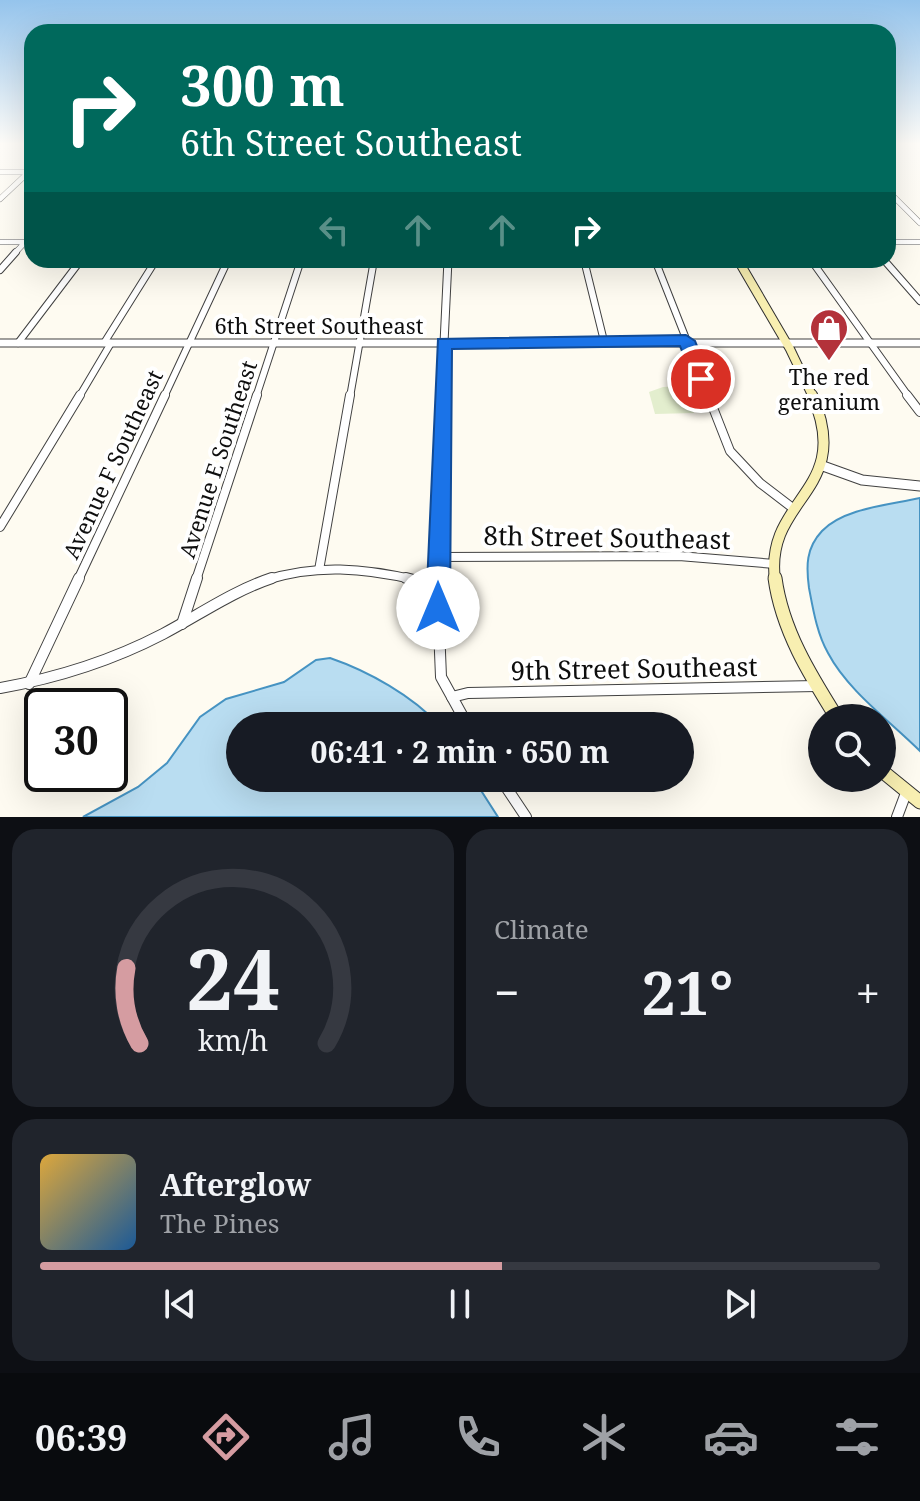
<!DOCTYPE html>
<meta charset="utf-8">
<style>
:root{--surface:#171b24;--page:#20242c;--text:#f1f3f6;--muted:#9ea1a6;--line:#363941;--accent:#d59ca1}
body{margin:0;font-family:"Noto Serif",serif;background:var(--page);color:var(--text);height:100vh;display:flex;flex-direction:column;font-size:30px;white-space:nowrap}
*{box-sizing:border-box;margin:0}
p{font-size:26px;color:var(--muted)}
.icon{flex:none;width:44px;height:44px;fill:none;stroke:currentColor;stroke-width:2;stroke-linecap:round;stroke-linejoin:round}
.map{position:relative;height:817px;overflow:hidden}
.panel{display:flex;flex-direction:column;gap:12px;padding:12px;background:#0d0f14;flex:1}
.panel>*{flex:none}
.top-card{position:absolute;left:24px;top:24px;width:872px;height:244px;border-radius:24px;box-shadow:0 8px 32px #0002;background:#00695c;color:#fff;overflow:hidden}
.buttons{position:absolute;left:808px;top:704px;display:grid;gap:16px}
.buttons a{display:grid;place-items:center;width:88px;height:88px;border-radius:50%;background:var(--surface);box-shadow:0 8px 32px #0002;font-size:40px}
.speed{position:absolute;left:24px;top:688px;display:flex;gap:16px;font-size:40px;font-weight:700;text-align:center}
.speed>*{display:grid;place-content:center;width:104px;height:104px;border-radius:50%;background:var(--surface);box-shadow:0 8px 32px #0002;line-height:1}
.speed .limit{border:4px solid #111;border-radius:12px;background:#fff;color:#111}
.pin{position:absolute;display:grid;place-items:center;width:68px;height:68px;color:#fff;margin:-34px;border:4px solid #fff;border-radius:50%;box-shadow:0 2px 8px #0007}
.me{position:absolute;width:88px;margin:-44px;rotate:0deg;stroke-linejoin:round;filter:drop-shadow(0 0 6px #0008)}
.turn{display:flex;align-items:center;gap:28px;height:168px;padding:0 24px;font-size:36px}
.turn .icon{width:104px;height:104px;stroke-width:2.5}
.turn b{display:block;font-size:56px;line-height:68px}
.lanes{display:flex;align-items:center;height:76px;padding:0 24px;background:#0003;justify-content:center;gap:40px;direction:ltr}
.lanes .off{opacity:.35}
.big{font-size:60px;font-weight:700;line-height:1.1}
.panel .card{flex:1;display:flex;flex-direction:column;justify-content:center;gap:12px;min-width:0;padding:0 28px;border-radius:24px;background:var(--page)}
.panel .dial{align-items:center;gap:0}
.dial svg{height:208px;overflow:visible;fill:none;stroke:var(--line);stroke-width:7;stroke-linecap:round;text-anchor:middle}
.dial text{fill:var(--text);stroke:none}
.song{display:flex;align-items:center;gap:24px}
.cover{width:96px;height:96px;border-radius:12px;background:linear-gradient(135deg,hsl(40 70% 55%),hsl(210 70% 35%))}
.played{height:8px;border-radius:4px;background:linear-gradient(90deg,var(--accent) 55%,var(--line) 55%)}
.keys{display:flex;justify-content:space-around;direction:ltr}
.heat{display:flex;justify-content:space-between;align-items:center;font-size:44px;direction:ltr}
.panel .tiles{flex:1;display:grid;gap:12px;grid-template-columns:1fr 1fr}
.card:last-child{grid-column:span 2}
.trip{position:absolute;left:226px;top:712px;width:468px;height:80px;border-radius:40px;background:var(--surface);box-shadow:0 8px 32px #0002;font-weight:700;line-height:80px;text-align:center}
.dock{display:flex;height:128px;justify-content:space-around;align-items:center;background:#090b0e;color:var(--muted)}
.dock .icon{width:56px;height:56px}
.dock .active{color:var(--accent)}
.dock b{font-size:36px;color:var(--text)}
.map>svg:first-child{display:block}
.pitch{fill:#e3eece}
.water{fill:#b9ddf1;stroke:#4693c2;stroke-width:2}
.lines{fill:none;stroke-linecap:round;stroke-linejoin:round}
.minor-far3-casing{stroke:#414141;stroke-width:6}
.minor-far2-casing{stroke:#414141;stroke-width:8}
.minor-far1-casing{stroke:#414141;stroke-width:10}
.minor-casing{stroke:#414141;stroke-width:12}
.tertiary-far1-casing{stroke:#414141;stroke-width:9}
.tertiary-casing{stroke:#414141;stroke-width:11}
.secondary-far2-casing{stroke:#303030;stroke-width:10}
.secondary-far1-casing{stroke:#303030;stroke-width:12}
.secondary-casing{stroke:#303030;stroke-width:15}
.minor-far3{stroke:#fff;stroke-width:5}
.minor-far2{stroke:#fff;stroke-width:6}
.minor-far1{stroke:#fff;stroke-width:8}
.minor{stroke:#fff;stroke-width:10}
.tertiary-far1{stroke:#fff;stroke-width:7}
.tertiary{stroke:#fff;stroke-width:9}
.secondary-far2{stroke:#f8efb1;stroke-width:8}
.secondary-far1{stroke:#f8efb1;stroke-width:10}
.secondary{stroke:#f8efb1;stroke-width:13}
.route{fill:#1a73e8;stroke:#114b97;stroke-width:2}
.labels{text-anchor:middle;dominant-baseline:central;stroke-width:8;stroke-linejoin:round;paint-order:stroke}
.street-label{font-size:22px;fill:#0e0e0e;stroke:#fff}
.poi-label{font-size:22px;fill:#0e0e0e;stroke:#fff}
.near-street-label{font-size:26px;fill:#0e0e0e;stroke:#fff}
</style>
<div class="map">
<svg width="920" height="817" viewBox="0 0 920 817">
<rect width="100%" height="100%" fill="#fefbf1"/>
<path class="pitch" d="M684,386L694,413L655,414L649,392L663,387Z"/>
<g class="water">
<path d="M920,498V751C890,721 848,691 828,653C817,634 813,609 809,588C806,566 806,548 822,531C844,508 890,505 920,498Z"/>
<path d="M330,658C368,671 413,696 440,726H240V778H473L498,817H83L138,787L167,763L200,717L226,699L284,682L316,660Z"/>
</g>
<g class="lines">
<g class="minor-far3-casing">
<g id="minor-far3">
<path d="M0,172H30"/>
<path d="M888,191L920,223"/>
<path d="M0,199L32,169"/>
<path d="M0,242H26"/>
<path d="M888,242H920"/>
<path d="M14,254L32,235"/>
</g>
</g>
<g class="minor-far2-casing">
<g id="minor-far2">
<path d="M584,260L604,341"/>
<path d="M655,260L709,397"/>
<path d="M811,260L909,397"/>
<path d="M884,260L920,301"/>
<path d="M0,270L16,252"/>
<path d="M18,343L81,260"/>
<path d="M104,343L156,260"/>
<path d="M79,397L111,343"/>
<path d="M164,397L228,260"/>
<path d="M256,397L301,260"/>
<path d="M350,397L374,260"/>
<path d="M442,397L444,343"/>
</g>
</g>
<g class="minor-far1-casing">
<g id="minor-far1">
<path d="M708,395L730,451L760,483L794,509"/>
<path d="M907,395L920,412"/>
<path d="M0,527L80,395"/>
<path d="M438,557L679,556L775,564"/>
<path d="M319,570L350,395"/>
<path d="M78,580L165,395"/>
<path d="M196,580L257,395"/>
<path d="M266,580C316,564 364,568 415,580"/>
<path d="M437,580L443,395"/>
</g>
</g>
<g class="minor-casing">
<g id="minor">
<path d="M406,578L437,586"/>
<path d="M437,578L441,677L468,726"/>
<path d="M182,624L197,578"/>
<path d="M29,684L79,578"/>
<path d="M0,688C57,678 111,661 163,634C199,615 233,591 272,578"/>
<path d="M452,697L468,693L817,686"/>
<path d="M500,778L526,817"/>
<path d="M897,817L906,793"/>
</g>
</g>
<g class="tertiary-far1-casing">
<g id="tertiary-far1">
<path d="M0,343H920"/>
<path d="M444,343L448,260"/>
</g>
</g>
<g class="tertiary-casing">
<path id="tertiary" d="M823,466L862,480L920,486"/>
</g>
<g class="secondary-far2-casing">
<path id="secondary-far2" d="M738,260L790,349L813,397"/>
</g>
<g class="secondary-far1-casing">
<path id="secondary-far1" d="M775,580C764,497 855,492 812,395"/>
</g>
<g class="secondary-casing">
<g id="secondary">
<path d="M775,578C782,630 810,675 837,718"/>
<path d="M882,771L920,802"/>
</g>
</g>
<use href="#minor-far3" class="minor-far3"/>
<use href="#minor-far2" class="minor-far2"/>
<use href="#minor-far1" class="minor-far1"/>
<use href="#minor" class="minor"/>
<use href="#tertiary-far1" class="tertiary-far1"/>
<use href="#tertiary" class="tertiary"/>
<use href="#secondary-far2" class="secondary-far2"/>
<use href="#secondary-far1" class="secondary-far1"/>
<use href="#secondary" class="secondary"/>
</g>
<linearGradient id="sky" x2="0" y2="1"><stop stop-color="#95c4ec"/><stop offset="0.56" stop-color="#fffdf9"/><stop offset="1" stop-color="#fffdf9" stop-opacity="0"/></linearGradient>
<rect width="920" height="257" fill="url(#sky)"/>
<path class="route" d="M686,335L695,341L710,379L708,383H695L680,346L452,349L450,608L447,616L438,620L430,616L426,608L438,339Z"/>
<defs>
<g id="shop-pin" transform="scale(2)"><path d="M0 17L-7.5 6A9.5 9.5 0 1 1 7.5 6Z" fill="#b3323a" stroke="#fff"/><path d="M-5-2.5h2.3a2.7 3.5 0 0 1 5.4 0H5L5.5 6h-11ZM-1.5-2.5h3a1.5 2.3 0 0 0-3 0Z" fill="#fff"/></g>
</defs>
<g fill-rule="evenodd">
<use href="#shop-pin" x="829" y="328"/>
</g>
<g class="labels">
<g class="street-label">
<text x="319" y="325">6th Street Southeast</text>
<text transform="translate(217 459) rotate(-72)">Avenue E Southeast</text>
<text transform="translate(112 464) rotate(-65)">Avenue F Southeast</text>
</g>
<g class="poi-label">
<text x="829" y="376">The red<tspan x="829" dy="25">geranium</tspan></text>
</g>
<g class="near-street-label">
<text transform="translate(607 537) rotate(1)">8th Street Southeast</text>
<text transform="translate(634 668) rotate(-1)">9th Street Southeast</text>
</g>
</g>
</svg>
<div class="buttons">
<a><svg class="icon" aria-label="search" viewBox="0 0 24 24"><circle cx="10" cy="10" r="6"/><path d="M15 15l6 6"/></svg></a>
</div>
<div class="speed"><div class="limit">30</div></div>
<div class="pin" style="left:701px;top:379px;background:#d93025"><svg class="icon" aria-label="arrive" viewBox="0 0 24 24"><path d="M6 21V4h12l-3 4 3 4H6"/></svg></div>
<svg class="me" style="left:438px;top:608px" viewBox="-20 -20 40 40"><circle r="19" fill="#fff"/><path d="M0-13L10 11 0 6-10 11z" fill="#1a73e8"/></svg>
<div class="trip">06:41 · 2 min · 650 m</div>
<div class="top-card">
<div class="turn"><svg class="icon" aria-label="right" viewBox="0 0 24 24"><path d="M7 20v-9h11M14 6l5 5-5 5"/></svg><div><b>300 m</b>6th Street Southeast</div></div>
<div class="lanes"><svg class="icon off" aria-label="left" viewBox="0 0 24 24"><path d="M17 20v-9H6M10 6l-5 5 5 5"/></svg><svg class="icon off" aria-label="ahead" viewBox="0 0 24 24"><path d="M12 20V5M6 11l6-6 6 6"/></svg><svg class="icon off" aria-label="ahead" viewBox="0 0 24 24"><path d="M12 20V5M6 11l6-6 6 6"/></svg><svg class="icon" aria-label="right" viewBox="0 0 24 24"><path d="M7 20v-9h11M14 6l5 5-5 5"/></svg></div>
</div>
</div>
<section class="panel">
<div class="tiles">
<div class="card dial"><svg viewBox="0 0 100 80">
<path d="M14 69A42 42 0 1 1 86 69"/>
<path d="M14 69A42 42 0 0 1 9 40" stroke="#d59ca1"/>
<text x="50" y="56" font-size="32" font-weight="700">24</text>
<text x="50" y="72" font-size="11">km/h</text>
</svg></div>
<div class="card"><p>Climate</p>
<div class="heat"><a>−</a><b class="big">21°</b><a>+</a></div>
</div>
<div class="card">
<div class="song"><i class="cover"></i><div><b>Afterglow</b><p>The Pines</p></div></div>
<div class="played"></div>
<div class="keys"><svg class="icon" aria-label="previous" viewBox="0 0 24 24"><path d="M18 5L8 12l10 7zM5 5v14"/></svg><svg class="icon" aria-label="pause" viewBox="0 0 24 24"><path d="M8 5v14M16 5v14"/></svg><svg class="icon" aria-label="next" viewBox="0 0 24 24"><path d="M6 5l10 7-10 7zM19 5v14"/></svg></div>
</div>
</div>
</section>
<nav class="dock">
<b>06:39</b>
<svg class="icon active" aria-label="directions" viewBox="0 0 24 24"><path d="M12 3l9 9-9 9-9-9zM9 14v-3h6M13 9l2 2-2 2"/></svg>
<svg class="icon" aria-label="music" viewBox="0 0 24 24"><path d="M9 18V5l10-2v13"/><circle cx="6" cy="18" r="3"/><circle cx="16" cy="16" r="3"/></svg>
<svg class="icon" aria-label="phone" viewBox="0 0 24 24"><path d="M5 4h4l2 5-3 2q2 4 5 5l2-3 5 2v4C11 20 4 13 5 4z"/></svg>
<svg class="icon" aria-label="climate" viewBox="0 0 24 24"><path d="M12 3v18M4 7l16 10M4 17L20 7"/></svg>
<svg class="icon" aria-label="car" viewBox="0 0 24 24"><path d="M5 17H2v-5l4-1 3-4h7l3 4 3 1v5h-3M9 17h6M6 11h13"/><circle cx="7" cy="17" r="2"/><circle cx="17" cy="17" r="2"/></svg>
<svg class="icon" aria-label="filters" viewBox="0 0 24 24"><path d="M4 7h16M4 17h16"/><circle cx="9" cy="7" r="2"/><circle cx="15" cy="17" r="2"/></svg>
</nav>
